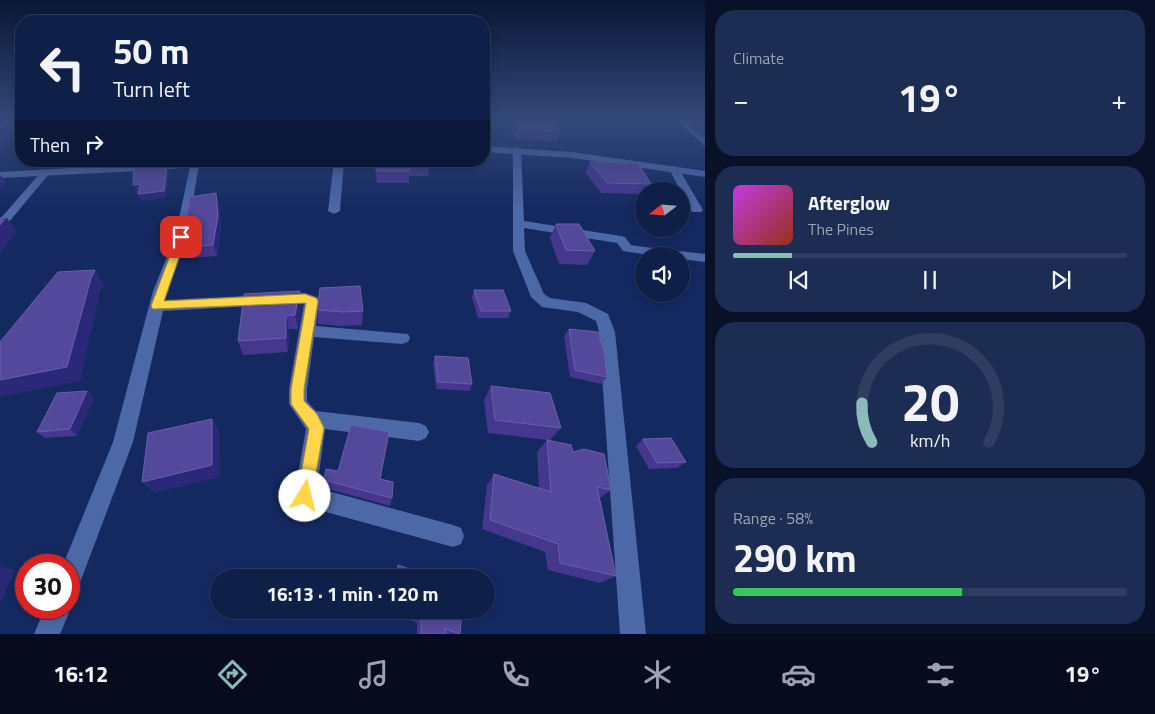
<!DOCTYPE html>
<meta charset="utf-8">
<style>
:root{--surface:#0e1f48;--page:#1c2c52;--text:#f1f3f6;--muted:#9ba2b4;--line:#2e3d60;--accent:#8bbbb9}
body{margin:0;font-family:"Titillium Web",sans-serif;background:var(--page);color:var(--text);height:100vh;display:flex;flex-direction:column;font-size:19px;white-space:nowrap}
*{box-sizing:border-box;margin:0}
p{font-size:16px;color:var(--muted)}
.icon{flex:none;width:28px;height:28px;fill:none;stroke:currentColor;stroke-width:2;stroke-linecap:round;stroke-linejoin:round}
.map{position:relative;flex:1;overflow:hidden}
.details{display:flex;flex-direction:column;gap:10px;padding:10px;background:#081128;width:450px}
.details>*{flex:none}
.banner{position:absolute;left:15px;top:15px;width:475px;height:152px;border-radius:20px;box-shadow:0 2px 8px #0003,0 0 0 1px var(--line);background:#0e1f48;color:var(--text);overflow:hidden}
.needle{width:32px;rotate:253deg}
.controls{position:absolute;left:635px;top:182px;display:grid;gap:10px}
.controls a{display:grid;place-items:center;width:55px;height:55px;border-radius:50%;background:var(--surface);box-shadow:0 2px 8px #0003,0 0 0 1px var(--line);font-size:25px}
.speed{position:absolute;left:15px;top:554px;display:flex;gap:10px;font-size:25px;font-weight:700;text-align:center}
.speed>*{display:grid;place-content:center;width:65px;height:65px;border-radius:50%;background:var(--surface);box-shadow:0 2px 8px #0003,0 0 0 1px var(--line);line-height:1}
.speed .limit{border:8px solid #d22;background:#fff;color:#111}
.pin{position:absolute;display:grid;place-items:center;width:42px;height:42px;color:#fff;margin:-21px;border-radius:10px;box-shadow:0 2px 8px #0006}
.me{position:absolute;width:55px;margin:-28px;rotate:9deg;stroke-linejoin:round;filter:drop-shadow(0 0 4px #0008)}
.turn{display:flex;align-items:center;gap:18px;height:105px;padding:0 15px;font-size:22px}
.turn .icon{width:65px;height:65px;stroke-width:2.5}
.turn b{display:block;font-size:35px;line-height:42px}
.then{display:flex;align-items:center;height:48px;padding:0 15px;background:#0003;gap:10px;font-size:19px}
.big{font-size:38px;font-weight:700;line-height:1.1}
.details .card{flex:1;display:flex;flex-direction:column;justify-content:center;gap:8px;min-width:0;padding:0 18px;border-radius:20px;background:var(--page)}
.details .dial{align-items:center;gap:0}
.dial svg{height:130px;overflow:visible;fill:none;stroke:var(--line);stroke-width:7;stroke-linecap:round;text-anchor:middle}
.dial text{fill:var(--text);stroke:none}
.song{display:flex;align-items:center;gap:15px}
.cover{width:60px;height:60px;border-radius:8px;background:linear-gradient(135deg,hsl(290 70% 55%),hsl(10 70% 35%))}
.played{height:5px;border-radius:2px;background:linear-gradient(90deg,var(--accent) 15%,var(--line) 15%)}
.keys{display:flex;justify-content:space-around;direction:ltr}
.heat{display:flex;justify-content:space-between;align-items:center;font-size:28px;direction:ltr}
.charge{height:8px;border-radius:4px;background:linear-gradient(90deg,#34c759 58%,var(--line) 0)}
.trip{position:absolute;left:210px;top:569px;width:285px;height:50px;border-radius:25px;background:var(--surface);box-shadow:0 2px 8px #0003,0 0 0 1px var(--line);font-weight:700;line-height:50px;text-align:center}
.menu{display:flex;height:80px;justify-content:space-around;align-items:center;background:#060c1d;color:var(--muted)}
.menu .icon{width:35px;height:35px}
.menu .selected{color:var(--accent)}
.menu b{font-size:22px;color:var(--text)}
main{display:flex;flex:1;min-height:0}
.map>svg:first-child{display:block}
.lines{fill:none;stroke-linecap:round;stroke-linejoin:round}
.street{fill:#4d68a6;fill-rule:evenodd}
.secondary{fill:#4d68a6;fill-rule:evenodd}
.wall{fill:#45368e}
.shaded-wall{fill:#2a2977}
.building{fill:#54489a;stroke:#6860a9}
.route{fill:#ffd54a;stroke:#a68a30}
</style>
<main>
<div class="map">
<svg width="705" height="634" viewBox="0 0 705 634">
<rect width="100%" height="100%" fill="#132960"/>
<g class="lines">
<g class="street">
<path d="M676,120H684L705,138V146Z"/>
<path d="M517,147L521,150L524,221L621,236L625,237L631,245L636,246L705,254V262L681,259V256H656L623,251L617,243L524,228L525,251L544,294L550,298L586,303L608,314L615,332L646,634H620L599,332L596,321L578,312L542,307L531,297L513,251V150Z"/>
<path d="M334,161H344L340,211L334,214L328,211Z"/>
<path d="M191,162H197L199,164L187,237L165,300L305,293L317,297L319,301L316,326L408,334L410,338L408,342L402,344L314,337L307,389V401L316,411L419,423L426,426L429,432L426,438L419,441L325,429L317,488L453,525L461,528L464,536L461,544L453,547L297,504L294,496L306,429L289,404V389L304,303L163,311L133,442L78,588L69,591V565H63L113,442L153,291L175,237Z"/>
<path d="M674,166L679,169L703,210L701,212H693L691,210L669,169Z"/>
<path d="M45,170L48,171V175L4,228L0,230V219L42,171Z"/>
<path d="M69,603L71,608L60,634H34L45,608H69Z"/>
</g>
<g class="secondary">
<path d="M484,146L572,152L705,171V177L572,158L484,152Z"/>
<path d="M193,161H236L231,164L157,170L0,178V172Z"/>
</g>
</g>
<g class="wall">
<path d="M509,120H554L560,131L557,141L516,139Z"/>
<path d="M687,120H705V136Z"/>
<path d="M137,161H156L137,162Z"/>
<path d="M374,161H429L430,164L428,176H409V183H377Z"/>
<path d="M590,162L651,184L646,191H644V194L601,193L585,172Z"/>
<path d="M219,204L221,227L217,256L190,258L186,247Z"/>
<path d="M556,224L595,251L587,265L559,264L550,238Z"/>
<path d="M474,290L511,311L508,318H478L472,297Z"/>
<path d="M300,291L302,305L298,329H289L288,352L243,355L238,341Z"/>
<path d="M317,310L363,311L362,325L343,326L318,324Z"/>
<path d="M569,329L607,377L601,384L570,377L564,336Z"/>
<path d="M435,356L472,384L470,391L436,389L433,363Z"/>
<path d="M491,386L561,428L550,440L573,452L611,490L600,498L616,576L600,583L548,570L545,552L482,529L487,485L494,474L539,488L537,452L547,440L488,433L484,400Z"/>
<path d="M87,391L94,398L77,436L45,438L37,432Z"/>
<path d="M643,439L686,462L677,468L649,469L636,446Z"/>
<path d="M387,442L380,479L392,498L390,506L325,488L324,480Z"/>
<path d="M398,565L435,578H394L396,571Z"/>
<path d="M388,610H462L460,634H417V623L388,612Z"/>
</g>
<g class="shaded-wall">
<path d="M7,120H21V122L0,149V128Z"/>
<path d="M167,164L169,171L166,198L141,201L138,194Z"/>
<path d="M0,175L6,183L0,190Z"/>
<path d="M140,184L143,191L136,192L133,185Z"/>
<path d="M216,193L219,204L221,227L217,256L213,245Z"/>
<path d="M6,217L17,231L0,254V225Z"/>
<path d="M95,270L104,285L100,292L80,381L0,397V380L91,278Z"/>
<path d="M300,291L302,305L298,329L295,315Z"/>
<path d="M286,315L289,329L288,352L286,338Z"/>
<path d="M87,391L94,398L77,436L70,429Z"/>
<path d="M212,419L219,431L220,477L154,493L142,482Z"/>
<path d="M0,566L15,570L0,604Z"/>
</g>
<g class="building">
<path d="M0,120H7L0,128Z"/>
<path d="M515,120H554L560,131L519,128Z"/>
<path d="M376,161H429L430,164H408L410,171H377Z"/>
<path d="M590,162L638,163L651,184L607,183Z"/>
<path d="M167,164L164,191L138,194L140,184L133,185L134,166Z"/>
<path d="M216,193L218,216L213,245L186,247L187,214L190,197Z"/>
<path d="M6,217L0,225V218Z"/>
<path d="M556,224H579L595,251L566,250Z"/>
<path d="M95,270L91,278L67,367L0,380V342L58,272Z"/>
<path d="M360,286L363,311L343,312L317,310L320,288Z"/>
<path d="M474,290H503L511,311H481Z"/>
<path d="M300,291L295,315H286V338L238,341L244,294Z"/>
<path d="M569,329L598,332L604,351L607,377L575,370Z"/>
<path d="M435,356L468,358L472,384L438,382Z"/>
<path d="M491,386L550,393L561,428L495,420Z"/>
<path d="M87,391L70,429L37,432L57,393Z"/>
<path d="M212,419V465L142,482L148,433Z"/>
<path d="M351,425L389,432L380,479L393,482L392,498L324,480L326,469L338,471Z"/>
<path d="M671,438L686,462L657,463L643,439Z"/>
<path d="M547,440L571,445L573,452L584,449L604,454L611,490L597,487L616,576L560,563L558,544L490,520L494,474L551,492Z"/>
<path d="M398,565L435,578H396Z"/>
<path d="M395,610H462L460,634L445,629L446,634H421V620Z"/>
</g>
<linearGradient id="sky" x2="0" y2="1"><stop stop-color="#0a1735"/><stop offset="0.57" stop-color="#33497a"/><stop offset="1" stop-color="#33497a" stop-opacity="0"/></linearGradient>
<rect width="705" height="209" fill="url(#sky)"/>
<path class="route" d="M181,234L186,237L164,301L305,294L316,298L318,301L304,389V401L317,414L324,428L311,501L305,504L299,501L297,496L309,429L291,404V389L306,303L153,309L151,306L177,237Z"/>
</svg>
<div class="controls">
<a><svg class="needle" viewBox="-14 -14 28 28"><path d="M0-13l5 13h-10z" fill="#e53935"/><path d="M0 13l5-13h-10z" fill="#9ba2b4"/></svg></a>
<a><svg class="icon" aria-label="sound" viewBox="0 0 24 24"><path d="M4 9h4l5-4v14l-5-4H4zM17 9q2 3 0 6"/></svg></a>
</div>
<div class="speed"><div class="limit">30</div></div>
<div class="pin" style="left:181px;top:237px;background:#d93025"><svg class="icon" aria-label="arrive" viewBox="0 0 24 24"><path d="M6 21V4h12l-3 4 3 4H6"/></svg></div>
<svg class="me" style="left:305px;top:496px" viewBox="-20 -20 40 40"><circle r="19" fill="#fff"/><path d="M0-13L10 11 0 6-10 11z" fill="#ffd54a"/></svg>
<div class="trip">16:13 · 1 min · 120 m</div>
<div class="banner">
<div class="turn"><svg class="icon" aria-label="left" viewBox="0 0 24 24"><path d="M17 20v-9H6M10 6l-5 5 5 5"/></svg><div><b>50 m</b>Turn left</div></div>
<div class="then">Then<svg class="icon" aria-label="right" viewBox="0 0 24 24"><path d="M7 20v-9h11M14 6l5 5-5 5"/></svg></div>
</div>
</div>
<section class="details">
<div class="card"><p>Climate</p>
<div class="heat"><a>−</a><b class="big">19°</b><a>+</a></div>
</div>
<div class="card">
<div class="song"><i class="cover"></i><div><b>Afterglow</b><p>The Pines</p></div></div>
<div class="played"></div>
<div class="keys"><svg class="icon" aria-label="previous" viewBox="0 0 24 24"><path d="M18 5L8 12l10 7zM5 5v14"/></svg><svg class="icon" aria-label="pause" viewBox="0 0 24 24"><path d="M8 5v14M16 5v14"/></svg><svg class="icon" aria-label="next" viewBox="0 0 24 24"><path d="M6 5l10 7-10 7zM19 5v14"/></svg></div>
</div>
<div class="card dial"><svg viewBox="0 0 100 80">
<path d="M14 69A42 42 0 1 1 86 69"/>
<path d="M14 69A42 42 0 0 1 8 45" stroke="#8bbbb9"/>
<text x="50" y="56" font-size="32" font-weight="700">20</text>
<text x="50" y="72" font-size="11">km/h</text>
</svg></div>
<div class="card"><p>Range · 58%</p><b class="big">290 km</b><div class="charge"></div></div>
</section>
</main>
<nav class="menu">
<b>16:12</b>
<svg class="icon selected" aria-label="directions" viewBox="0 0 24 24"><path d="M12 3l9 9-9 9-9-9zM9 14v-3h6M13 9l2 2-2 2"/></svg>
<svg class="icon" aria-label="music" viewBox="0 0 24 24"><path d="M9 18V5l10-2v13"/><circle cx="6" cy="18" r="3"/><circle cx="16" cy="16" r="3"/></svg>
<svg class="icon" aria-label="phone" viewBox="0 0 24 24"><path d="M5 4h4l2 5-3 2q2 4 5 5l2-3 5 2v4C11 20 4 13 5 4z"/></svg>
<svg class="icon" aria-label="climate" viewBox="0 0 24 24"><path d="M12 3v18M4 7l16 10M4 17L20 7"/></svg>
<svg class="icon" aria-label="car" viewBox="0 0 24 24"><path d="M5 17H2v-5l4-1 3-4h7l3 4 3 1v5h-3M9 17h6M6 11h13"/><circle cx="7" cy="17" r="2"/><circle cx="17" cy="17" r="2"/></svg>
<svg class="icon" aria-label="filters" viewBox="0 0 24 24"><path d="M4 7h16M4 17h16"/><circle cx="9" cy="7" r="2"/><circle cx="15" cy="17" r="2"/></svg>
<b>19°</b>
</nav>
